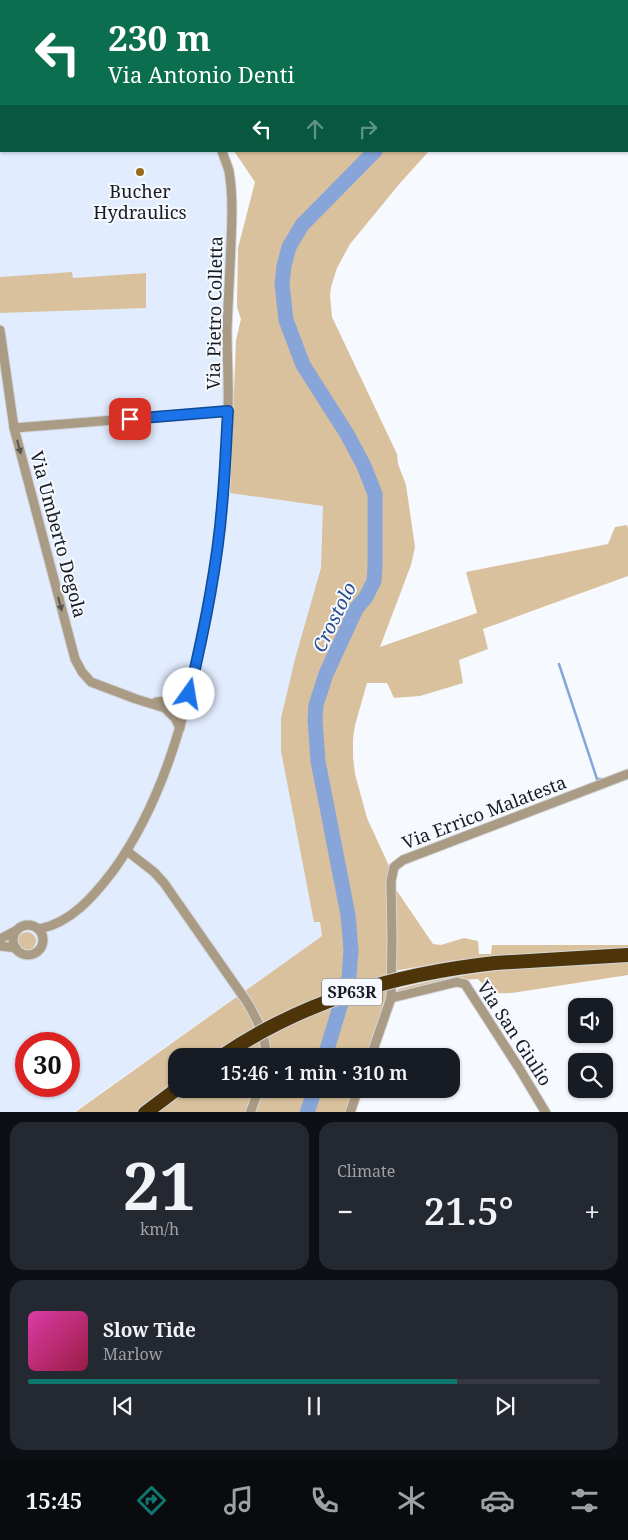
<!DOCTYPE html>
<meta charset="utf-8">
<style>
:root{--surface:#171b24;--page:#242831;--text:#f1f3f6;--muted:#9ea1a6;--line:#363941;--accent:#0f766e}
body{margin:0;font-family:"Noto Serif",serif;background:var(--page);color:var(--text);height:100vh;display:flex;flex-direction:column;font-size:19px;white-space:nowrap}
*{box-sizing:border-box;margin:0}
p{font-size:16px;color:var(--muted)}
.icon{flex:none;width:28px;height:28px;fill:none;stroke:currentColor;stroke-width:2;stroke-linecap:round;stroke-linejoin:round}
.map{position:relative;height:1112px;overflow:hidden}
.side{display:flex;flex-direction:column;gap:10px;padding:10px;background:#0d0f14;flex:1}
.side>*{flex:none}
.banner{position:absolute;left:0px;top:0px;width:629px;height:152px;box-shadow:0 1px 4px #0004;background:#0b6e4f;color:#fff;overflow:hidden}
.buttons{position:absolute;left:568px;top:998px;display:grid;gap:10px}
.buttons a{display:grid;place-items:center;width:45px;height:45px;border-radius:10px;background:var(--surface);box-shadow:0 1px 4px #0004;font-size:25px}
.speed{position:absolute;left:15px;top:1032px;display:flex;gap:10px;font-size:25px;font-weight:700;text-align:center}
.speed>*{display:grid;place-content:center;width:65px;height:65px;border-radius:50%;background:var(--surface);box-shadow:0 1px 4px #0004;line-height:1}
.speed .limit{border:8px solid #d22;background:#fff;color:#111}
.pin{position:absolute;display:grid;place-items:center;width:42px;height:42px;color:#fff;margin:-21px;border-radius:10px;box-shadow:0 2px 8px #0006}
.me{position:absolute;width:55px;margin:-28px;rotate:13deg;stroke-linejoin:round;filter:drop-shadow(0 0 4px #0008)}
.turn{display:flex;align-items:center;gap:18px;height:105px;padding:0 25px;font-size:22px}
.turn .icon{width:65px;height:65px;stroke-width:2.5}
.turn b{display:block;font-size:35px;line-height:42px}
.lanes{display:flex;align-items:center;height:48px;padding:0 25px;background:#0003;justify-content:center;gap:25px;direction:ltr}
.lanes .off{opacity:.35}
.big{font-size:38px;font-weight:600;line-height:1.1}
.side .widget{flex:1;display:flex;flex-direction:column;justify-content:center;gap:8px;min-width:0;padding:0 18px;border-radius:15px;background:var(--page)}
.side .dial{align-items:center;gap:0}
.dial b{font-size:65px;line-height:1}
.song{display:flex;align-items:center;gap:15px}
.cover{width:60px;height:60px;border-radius:8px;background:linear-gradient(135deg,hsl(320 70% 55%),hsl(340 70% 35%))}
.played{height:5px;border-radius:2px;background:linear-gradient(90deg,var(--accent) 75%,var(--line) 75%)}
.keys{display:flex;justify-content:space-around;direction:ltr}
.heat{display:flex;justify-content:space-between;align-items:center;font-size:28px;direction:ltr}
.side .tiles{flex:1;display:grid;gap:10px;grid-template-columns:1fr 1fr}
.widget:last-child{grid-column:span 2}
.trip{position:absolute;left:168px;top:1048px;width:292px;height:50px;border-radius:15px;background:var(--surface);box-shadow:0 1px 4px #0004;font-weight:600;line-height:50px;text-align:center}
.dock{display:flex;height:80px;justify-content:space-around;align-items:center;background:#090b0e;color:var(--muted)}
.dock .icon{width:35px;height:35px}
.dock .selected{color:var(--accent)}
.dock b{font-size:22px;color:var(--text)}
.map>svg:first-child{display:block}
.built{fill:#e2ecff;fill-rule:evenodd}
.green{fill:#dac19d}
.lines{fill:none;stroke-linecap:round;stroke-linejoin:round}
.stream{stroke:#87a5d8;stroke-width:2.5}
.river{stroke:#87a5d8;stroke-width:15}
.minor-casing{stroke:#d2d6db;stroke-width:11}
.highway-casing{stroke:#d2d6db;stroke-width:16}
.minor{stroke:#aa9b84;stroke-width:9}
.highway{stroke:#4d3509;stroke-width:14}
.highway-bridge-casing{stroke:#d2d6db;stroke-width:16;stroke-linecap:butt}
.highway-bridge{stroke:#4d3509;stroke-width:14}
.oneway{fill:#59554f}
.route-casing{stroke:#114b97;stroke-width:12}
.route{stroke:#1a73e8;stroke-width:9}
.poi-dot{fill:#986c1a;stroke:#f6f9fe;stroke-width:2}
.labels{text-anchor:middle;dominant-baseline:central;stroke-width:4;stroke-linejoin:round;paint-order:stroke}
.shield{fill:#f6f9fe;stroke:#5a5e65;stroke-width:1}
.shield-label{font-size:16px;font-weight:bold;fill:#171c24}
.poi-label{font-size:18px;fill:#171c24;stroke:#f6f9fe}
.street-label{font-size:18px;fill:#171c24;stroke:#f6f9fe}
.water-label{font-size:19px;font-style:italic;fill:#294d8d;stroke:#f6f9fe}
</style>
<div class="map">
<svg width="628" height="1113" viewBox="0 0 628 1113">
<rect width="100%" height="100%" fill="#f6f9fe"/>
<path class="built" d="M0,0H371L370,1H1V151H222L228,170L223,492L323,505V552L335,607L292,731L322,936L74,1112L0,1113ZM26,1044H69V1086H26Z"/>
<g class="green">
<path d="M371,0H487V1H370Z"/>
<path d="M234,151H429L401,182L350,244L337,268L331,287L330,296L332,317L397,454L398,464L406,485L415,547L411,565L380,647L477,613L466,572L608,544L615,527L627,525L628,528V576L483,629L488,649L459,660L463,683L420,696L394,698L387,683H367L355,725L353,739V757L355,774L367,818L389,866L390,994L370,1056H176V1089H357L349,1112L74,1113L322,936L320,922H314L281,751V718L295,659L321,568L323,506L230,493L236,340L241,319L237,307L238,248L255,182Z"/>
<path d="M72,272L73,278L146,273V308L0,313V277Z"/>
<path d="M397,891L433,944L441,945L464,938L478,941L479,954H491L492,945H628V948L498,956L451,961L394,971L393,894Z"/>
<circle cx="27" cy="941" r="9"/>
<path d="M628,961V975L512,993C494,994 491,993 478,979L459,980L397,992L398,989C473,969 551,966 628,961Z"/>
</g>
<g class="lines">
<path class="stream" d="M559,664L597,779H603"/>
<g class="river">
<path d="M424,1V0"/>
<path d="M325,1056L349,977L351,950L348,915L318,761L315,720L316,705L326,674L356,609L366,597L374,581L375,566V494L364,466L347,434L303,365L286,320L282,284L284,266L289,247L302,225L375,151"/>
<path d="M307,1113L315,1089"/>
</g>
<g class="minor-casing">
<g id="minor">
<path d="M115,0L116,1"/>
<path d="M92,1L93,0"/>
<path d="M132,1L134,0"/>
<path d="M0,92L1,91"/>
<path d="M0,330L14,428L75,659L82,672L91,682L136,699L165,708L175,718L180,728"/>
<path d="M14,428L228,411"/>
<path d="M156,702L178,700L189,694"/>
<path d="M127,851L154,872L164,883L247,1002C257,1019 266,1037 266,1056"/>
<circle cx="28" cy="940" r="15"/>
<path d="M39,929C71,923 94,896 113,871C160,806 183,726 199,649C216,571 226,491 228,411C229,384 227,357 227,331C228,301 230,272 231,242C232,218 233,195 229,171C227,164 224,158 222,151"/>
<path d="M0,939L17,930"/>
<path d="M0,946L16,948"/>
<path d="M391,998L457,982L465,984L519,1068L546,1113"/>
<path d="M371,1056L391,998L392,938L391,881L394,867L403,860L628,774"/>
<path d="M250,1113L259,1089"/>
<path d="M350,1113L358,1089"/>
</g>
</g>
<g class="highway-casing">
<g id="highway">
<path d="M495,963L628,955"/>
<path d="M145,1113L177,1089"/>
</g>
</g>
<use href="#minor" class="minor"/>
<use href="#highway" class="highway"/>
<g class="highway-bridge-casing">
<path id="highway-bridge" d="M222,1056C305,1000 396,974 495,963"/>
</g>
<use href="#highway-bridge" class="highway-bridge"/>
</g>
<defs><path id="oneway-solid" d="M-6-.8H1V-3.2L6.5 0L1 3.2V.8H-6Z" transform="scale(1.25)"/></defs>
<g class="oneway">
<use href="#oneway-solid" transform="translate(19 447) rotate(75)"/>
<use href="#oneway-solid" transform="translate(60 604) rotate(75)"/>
</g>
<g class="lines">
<g class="route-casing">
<path id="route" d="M130,419L228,411C226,443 225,475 222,506C217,569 204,632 189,694"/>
</g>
<use href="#route" class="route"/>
</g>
<circle class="poi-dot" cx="140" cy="172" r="5"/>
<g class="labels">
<rect class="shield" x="322" y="978.5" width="60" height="27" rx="4"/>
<g class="shield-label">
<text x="352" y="992">SP63R</text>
</g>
<g class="poi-label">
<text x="140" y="191">Bucher<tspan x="140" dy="21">Hydraulics</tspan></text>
</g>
<g class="street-label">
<text transform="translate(214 313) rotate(-89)">Via Pietro Colletta</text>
<text transform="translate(59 534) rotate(75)">Via Umberto Degola</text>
<text transform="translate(484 812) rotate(-21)">Via Errico Malatesta</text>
<text transform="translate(515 1033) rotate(57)">Via San Giulio</text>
</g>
<g class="water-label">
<text transform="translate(334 617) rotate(-64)">Crostolo</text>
</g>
</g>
</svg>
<div class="buttons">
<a><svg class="icon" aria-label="sound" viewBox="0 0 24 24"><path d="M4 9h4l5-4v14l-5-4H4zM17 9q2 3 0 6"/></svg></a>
<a><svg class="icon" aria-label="search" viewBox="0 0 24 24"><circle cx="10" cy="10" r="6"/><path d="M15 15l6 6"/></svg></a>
</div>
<div class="speed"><div class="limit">30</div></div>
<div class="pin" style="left:130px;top:419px;background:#d93025"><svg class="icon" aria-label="arrive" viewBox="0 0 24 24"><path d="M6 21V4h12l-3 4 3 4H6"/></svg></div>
<svg class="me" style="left:189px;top:694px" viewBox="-20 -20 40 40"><circle r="19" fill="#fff"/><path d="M0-13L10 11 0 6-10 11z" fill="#1a73e8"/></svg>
<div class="trip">15:46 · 1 min · 310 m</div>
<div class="banner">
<div class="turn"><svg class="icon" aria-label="left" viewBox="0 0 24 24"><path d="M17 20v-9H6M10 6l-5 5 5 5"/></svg><div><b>230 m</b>Via Antonio Denti</div></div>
<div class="lanes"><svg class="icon" aria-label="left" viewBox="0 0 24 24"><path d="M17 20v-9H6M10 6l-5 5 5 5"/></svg><svg class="icon off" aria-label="ahead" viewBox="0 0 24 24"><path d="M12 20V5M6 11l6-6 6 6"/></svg><svg class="icon off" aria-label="right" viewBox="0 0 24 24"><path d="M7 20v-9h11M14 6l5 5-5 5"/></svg></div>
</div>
</div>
<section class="side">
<div class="tiles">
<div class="widget dial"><b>21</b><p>km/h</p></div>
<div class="widget"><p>Climate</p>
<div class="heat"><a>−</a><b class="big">21.5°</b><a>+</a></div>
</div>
<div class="widget">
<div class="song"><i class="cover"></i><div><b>Slow Tide</b><p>Marlow</p></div></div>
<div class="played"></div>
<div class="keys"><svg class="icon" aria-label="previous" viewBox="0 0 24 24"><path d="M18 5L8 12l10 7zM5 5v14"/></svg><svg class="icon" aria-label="pause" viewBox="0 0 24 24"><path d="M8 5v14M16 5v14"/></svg><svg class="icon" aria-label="next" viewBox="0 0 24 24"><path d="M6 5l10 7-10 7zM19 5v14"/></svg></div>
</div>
</div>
</section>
<nav class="dock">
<b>15:45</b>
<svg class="icon selected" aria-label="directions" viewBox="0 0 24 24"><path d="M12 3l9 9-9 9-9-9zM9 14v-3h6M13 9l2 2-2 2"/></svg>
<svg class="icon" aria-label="music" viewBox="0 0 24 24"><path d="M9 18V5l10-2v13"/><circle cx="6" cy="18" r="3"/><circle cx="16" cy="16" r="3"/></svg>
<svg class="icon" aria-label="phone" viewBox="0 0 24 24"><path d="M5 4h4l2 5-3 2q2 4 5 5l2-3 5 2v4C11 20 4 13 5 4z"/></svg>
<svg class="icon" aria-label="climate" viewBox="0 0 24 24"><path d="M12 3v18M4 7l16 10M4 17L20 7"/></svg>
<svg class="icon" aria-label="car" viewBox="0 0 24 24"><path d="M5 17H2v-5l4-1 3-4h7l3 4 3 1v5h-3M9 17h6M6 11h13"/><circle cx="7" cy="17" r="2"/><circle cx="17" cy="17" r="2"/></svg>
<svg class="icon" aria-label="filters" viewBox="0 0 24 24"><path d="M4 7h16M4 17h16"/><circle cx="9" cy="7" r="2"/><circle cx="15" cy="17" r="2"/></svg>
</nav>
